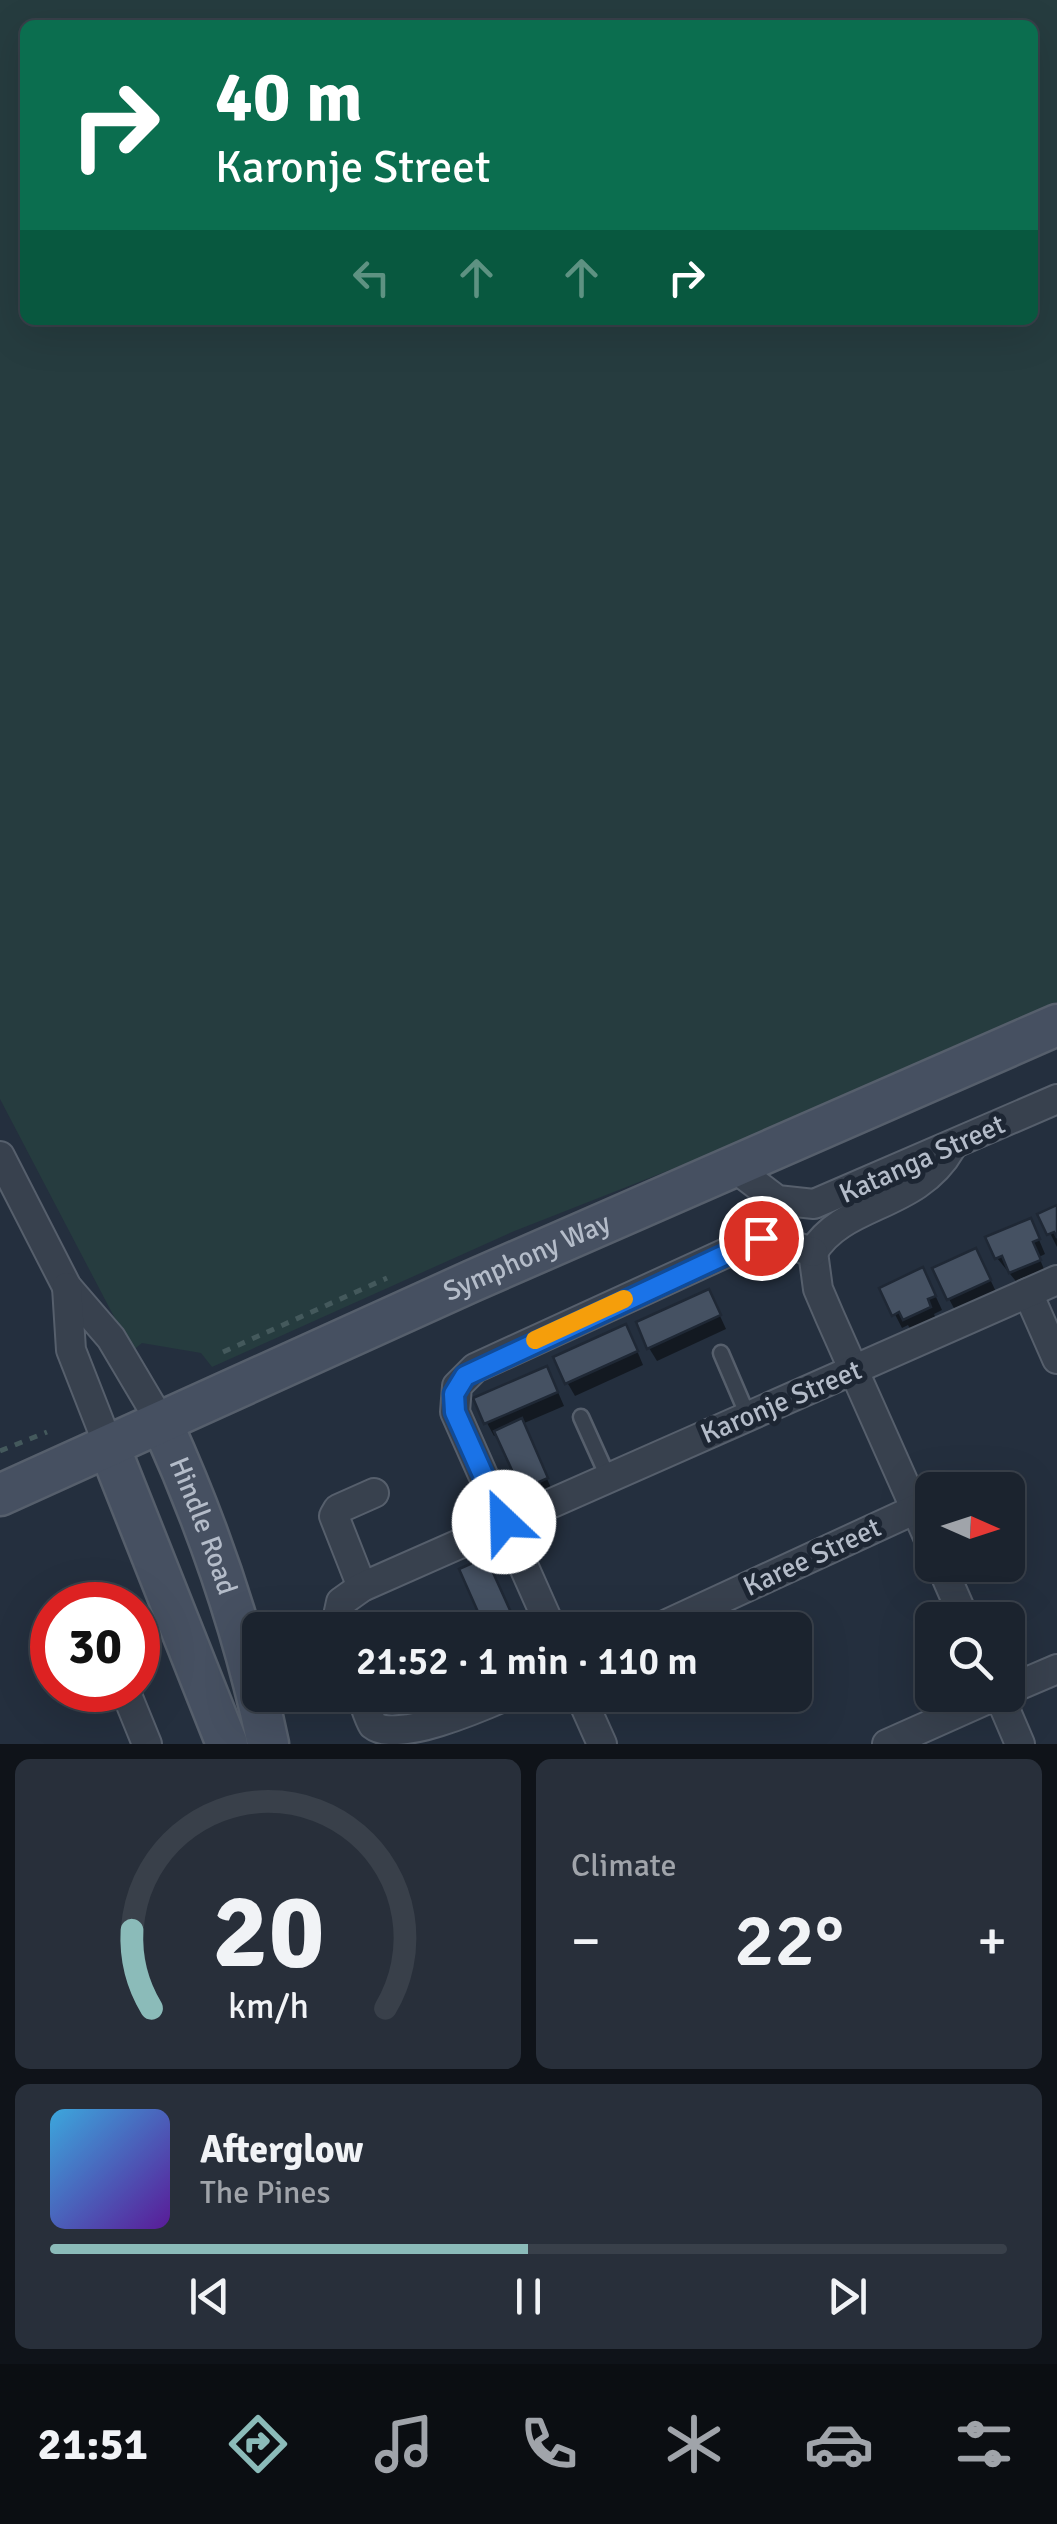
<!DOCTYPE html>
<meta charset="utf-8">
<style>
:root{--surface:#1b232e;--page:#282f3a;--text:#f1f3f6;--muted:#a0a4aa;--line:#39404a;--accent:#8bbbb9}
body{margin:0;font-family:Signika,sans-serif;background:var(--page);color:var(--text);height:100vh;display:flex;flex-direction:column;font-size:38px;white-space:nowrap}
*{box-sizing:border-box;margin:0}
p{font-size:32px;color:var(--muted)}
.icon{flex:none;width:55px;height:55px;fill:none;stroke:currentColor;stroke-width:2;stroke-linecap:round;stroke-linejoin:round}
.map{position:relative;height:1744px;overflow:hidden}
.details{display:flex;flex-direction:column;gap:15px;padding:15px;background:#0f1319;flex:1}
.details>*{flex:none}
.hud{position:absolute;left:20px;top:20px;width:1018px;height:305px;border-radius:15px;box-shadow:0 10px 40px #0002,0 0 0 2px var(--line);background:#0b6e4f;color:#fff;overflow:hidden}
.needle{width:65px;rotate:93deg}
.tools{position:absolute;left:915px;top:1472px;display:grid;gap:20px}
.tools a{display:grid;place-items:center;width:110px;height:110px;border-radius:15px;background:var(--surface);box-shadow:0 10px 40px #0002,0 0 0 2px var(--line);font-size:50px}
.speed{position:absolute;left:30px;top:1582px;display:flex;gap:20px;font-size:50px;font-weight:700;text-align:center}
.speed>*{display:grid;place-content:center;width:130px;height:130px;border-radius:50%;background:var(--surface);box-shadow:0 10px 40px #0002,0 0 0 2px var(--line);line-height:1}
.speed .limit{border:15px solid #d22;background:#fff;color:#111}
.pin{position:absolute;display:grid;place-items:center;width:85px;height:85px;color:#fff;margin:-42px;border:5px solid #fff;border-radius:50%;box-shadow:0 2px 10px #0007}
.me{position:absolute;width:110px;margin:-55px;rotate:336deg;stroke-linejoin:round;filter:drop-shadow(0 0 8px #0008)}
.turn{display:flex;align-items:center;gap:35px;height:210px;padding:0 30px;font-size:45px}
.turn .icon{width:130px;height:130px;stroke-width:2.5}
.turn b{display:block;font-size:70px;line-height:85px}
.lanes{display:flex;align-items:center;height:95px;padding:0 30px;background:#0003;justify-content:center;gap:50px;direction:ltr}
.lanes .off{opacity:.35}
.big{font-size:75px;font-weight:600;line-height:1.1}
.details .tile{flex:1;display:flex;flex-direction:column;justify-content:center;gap:15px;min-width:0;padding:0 35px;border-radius:15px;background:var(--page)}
.details .dial{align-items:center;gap:0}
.dial svg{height:260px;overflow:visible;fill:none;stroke:var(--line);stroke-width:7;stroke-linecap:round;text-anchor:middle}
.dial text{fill:var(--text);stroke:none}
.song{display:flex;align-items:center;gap:30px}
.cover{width:120px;height:120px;border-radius:15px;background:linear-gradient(135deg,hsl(200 70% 55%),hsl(270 70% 35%))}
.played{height:10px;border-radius:5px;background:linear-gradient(90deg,var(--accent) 50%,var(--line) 50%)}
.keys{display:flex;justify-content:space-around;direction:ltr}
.heat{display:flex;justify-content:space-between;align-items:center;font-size:55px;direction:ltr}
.details .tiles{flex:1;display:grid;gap:15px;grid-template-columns:1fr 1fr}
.tile:last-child{grid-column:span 2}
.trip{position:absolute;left:242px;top:1612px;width:570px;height:100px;border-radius:15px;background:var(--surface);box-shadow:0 10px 40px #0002,0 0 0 2px var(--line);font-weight:600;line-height:100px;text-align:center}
.tab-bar{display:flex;height:160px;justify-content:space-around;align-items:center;background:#0b0e12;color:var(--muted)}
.tab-bar .icon{width:70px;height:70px}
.tab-bar .active{color:var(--accent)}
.tab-bar b{font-size:45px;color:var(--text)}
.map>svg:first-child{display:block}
.green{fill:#263c3f;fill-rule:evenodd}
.shadow{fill:#0007}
.building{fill:#455162;stroke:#1f2835;stroke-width:2.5}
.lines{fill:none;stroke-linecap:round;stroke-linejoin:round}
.service-casing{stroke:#565f6c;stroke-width:19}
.minor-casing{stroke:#565f6c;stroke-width:32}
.secondary-casing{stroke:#565f6c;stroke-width:45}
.path{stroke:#44595c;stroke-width:5;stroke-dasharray:8 8;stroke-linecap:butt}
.service{stroke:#38414e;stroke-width:14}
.minor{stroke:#38414e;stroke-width:28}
.secondary{stroke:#465061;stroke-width:40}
.route-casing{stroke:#114b97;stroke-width:25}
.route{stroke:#1a73e8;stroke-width:18}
.slow{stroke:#f59e0b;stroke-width:18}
.labels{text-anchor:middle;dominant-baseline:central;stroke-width:10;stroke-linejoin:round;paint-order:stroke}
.street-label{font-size:28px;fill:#b4bcc9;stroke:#1d2633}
</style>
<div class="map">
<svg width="1057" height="1744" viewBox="0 0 1057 1744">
<rect width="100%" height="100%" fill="#242f3e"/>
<path class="green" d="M0,0H1057V1002L746,1140L512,1232L212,1367L201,1353L142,1343L132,1351L0,1099ZM25,25H1032V320H25Z"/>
<g class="shadow">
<path d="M1057,1208V1247L1041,1215Z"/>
<path d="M1037,1235L1045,1254L1039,1257L1046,1274L1019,1285L997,1258Z"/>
<path d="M983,1264L997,1294L956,1312L949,1299Z"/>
<path d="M930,1284L942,1310L934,1314L937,1321L912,1332L908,1325L902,1328L882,1289Z"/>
<path d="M715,1305L726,1329L657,1361L649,1348Z"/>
<path d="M633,1341L643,1365L575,1396L567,1382Z"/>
<path d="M554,1383L564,1406L522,1424L553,1492L531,1502L499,1434L494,1436L487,1423Z"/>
</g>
<g class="building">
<path d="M1057,1205V1238L1054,1232L1047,1235L1037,1214Z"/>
<path d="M1031,1218L1040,1239L1033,1242L1041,1260L1009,1273L1002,1256L995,1259L985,1237Z"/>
<path d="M976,1248L991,1280L947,1300L932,1268Z"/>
<path d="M923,1267L936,1296L928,1299L931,1307L903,1320L899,1312L892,1316L879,1288Z"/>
<path d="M709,1289L721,1315L647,1349L636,1322Z"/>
<path d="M626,1324L638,1351L565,1384L553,1357Z"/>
<path d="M547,1366L558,1392L484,1424L473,1398Z"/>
<path d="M522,1418L548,1478L521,1490L494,1431Z"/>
<path d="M486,1557L519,1630H486L459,1569Z"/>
</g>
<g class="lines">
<g class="service-casing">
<g id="service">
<path d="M721,1353L748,1416"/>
<path d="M581,1417L608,1477"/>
</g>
</g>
<g class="minor-casing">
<g id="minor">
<path d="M0,1156L67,1287L111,1338L162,1424"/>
<path d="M735,1168L777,1200L814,1204L1057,1099"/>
<path d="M813,1252L818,1289L830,1317L932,1546"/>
<path d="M813,1252C844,1201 916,1209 951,1148"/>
<path d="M67,1287L71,1350L109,1447"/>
<path d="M1028,1293L1057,1359"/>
<path d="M941,1565L965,1620"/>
<path d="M362,1587L334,1516L338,1509L374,1493"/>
<path d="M335,1630L341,1602L362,1587L1057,1280"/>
<path d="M552,1630L455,1412L457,1386L475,1368L752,1241L771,1239L813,1252"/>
<path d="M654,1630L916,1509"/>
<path d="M125,1690L147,1744"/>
<path d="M1008,1690L1057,1669"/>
<path d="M361,1695C365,1704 368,1717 373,1725C396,1744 481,1707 508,1695"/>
<path d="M580,1695L602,1744"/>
<path d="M999,1695L1020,1744"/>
<path d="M887,1744L997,1695"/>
</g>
</g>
<g class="secondary-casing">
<g id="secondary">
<path id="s1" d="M162,1424C209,1528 245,1632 268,1744"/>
<path d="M109,1447L227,1744"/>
<path id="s2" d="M0,1495L472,1281L1057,1025"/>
</g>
</g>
<g class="path">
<path d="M223,1352L387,1278"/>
<path d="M0,1451L47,1432"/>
</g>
<use href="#service" class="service"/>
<use href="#minor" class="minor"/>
<use href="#secondary" class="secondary"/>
</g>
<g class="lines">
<g class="route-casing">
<path id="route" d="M504,1522L455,1412L454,1394L465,1376L761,1238"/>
</g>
<use href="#route" class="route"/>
<path class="slow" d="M535,1340L624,1299"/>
</g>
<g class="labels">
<g class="street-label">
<text transform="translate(922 1159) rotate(-24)">Katanga Street</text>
<text stroke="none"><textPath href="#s2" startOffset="578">Symphony Way</textPath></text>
<text transform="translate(781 1402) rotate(-23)">Karonje Street</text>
<text stroke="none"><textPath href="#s1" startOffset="110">Hindle Road</textPath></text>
<text transform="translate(812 1557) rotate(-25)">Karee Street</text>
</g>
</g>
</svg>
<div class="tools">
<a><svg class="needle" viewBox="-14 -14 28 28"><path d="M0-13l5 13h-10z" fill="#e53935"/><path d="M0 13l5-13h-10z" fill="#a0a4aa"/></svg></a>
<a><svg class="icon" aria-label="search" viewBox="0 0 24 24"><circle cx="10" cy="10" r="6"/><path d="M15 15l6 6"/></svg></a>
</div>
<div class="speed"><div class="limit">30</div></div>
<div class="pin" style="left:761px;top:1238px;background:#d93025"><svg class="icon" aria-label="arrive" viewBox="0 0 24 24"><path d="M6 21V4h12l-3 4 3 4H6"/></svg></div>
<svg class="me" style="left:504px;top:1522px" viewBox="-20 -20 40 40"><circle r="19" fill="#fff"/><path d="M0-13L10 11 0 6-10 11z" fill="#1a73e8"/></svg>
<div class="trip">21:52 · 1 min · 110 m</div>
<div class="hud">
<div class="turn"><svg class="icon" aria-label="right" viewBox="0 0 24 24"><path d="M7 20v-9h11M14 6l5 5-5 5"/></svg><div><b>40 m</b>Karonje Street</div></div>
<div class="lanes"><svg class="icon off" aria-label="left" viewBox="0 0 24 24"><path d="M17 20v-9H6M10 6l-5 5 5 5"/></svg><svg class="icon off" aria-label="ahead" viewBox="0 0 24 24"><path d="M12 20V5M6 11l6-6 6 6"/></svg><svg class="icon off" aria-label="ahead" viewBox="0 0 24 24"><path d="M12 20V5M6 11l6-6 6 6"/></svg><svg class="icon" aria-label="right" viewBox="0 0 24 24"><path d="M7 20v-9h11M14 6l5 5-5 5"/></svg></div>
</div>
</div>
<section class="details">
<div class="tiles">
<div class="tile dial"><svg viewBox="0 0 100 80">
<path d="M14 69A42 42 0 1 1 86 69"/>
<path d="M14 69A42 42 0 0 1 8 45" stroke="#8bbbb9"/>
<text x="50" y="56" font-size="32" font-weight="700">20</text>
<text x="50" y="72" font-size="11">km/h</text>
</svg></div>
<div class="tile"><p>Climate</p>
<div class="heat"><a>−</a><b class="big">22°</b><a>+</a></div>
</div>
<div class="tile">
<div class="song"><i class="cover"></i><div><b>Afterglow</b><p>The Pines</p></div></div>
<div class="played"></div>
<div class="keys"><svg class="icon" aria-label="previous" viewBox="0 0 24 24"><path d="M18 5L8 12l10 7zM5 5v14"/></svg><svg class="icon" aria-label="pause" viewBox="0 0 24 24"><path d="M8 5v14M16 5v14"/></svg><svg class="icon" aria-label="next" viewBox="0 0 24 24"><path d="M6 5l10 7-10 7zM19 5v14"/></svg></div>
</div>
</div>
</section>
<nav class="tab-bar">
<b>21:51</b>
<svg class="icon active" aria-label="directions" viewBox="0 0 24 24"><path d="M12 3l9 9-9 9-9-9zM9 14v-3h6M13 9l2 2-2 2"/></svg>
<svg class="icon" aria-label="music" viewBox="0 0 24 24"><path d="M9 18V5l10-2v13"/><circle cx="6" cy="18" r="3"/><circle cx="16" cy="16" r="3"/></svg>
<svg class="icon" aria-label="phone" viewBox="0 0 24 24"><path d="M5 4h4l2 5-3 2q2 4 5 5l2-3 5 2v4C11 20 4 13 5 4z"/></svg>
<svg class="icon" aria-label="climate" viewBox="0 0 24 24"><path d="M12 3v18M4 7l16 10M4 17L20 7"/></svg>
<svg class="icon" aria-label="car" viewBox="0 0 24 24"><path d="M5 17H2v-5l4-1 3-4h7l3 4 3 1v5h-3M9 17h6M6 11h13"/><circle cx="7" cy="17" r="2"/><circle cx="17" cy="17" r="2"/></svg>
<svg class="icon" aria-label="filters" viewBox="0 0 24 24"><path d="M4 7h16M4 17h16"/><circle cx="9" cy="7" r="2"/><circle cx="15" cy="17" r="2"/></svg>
</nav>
